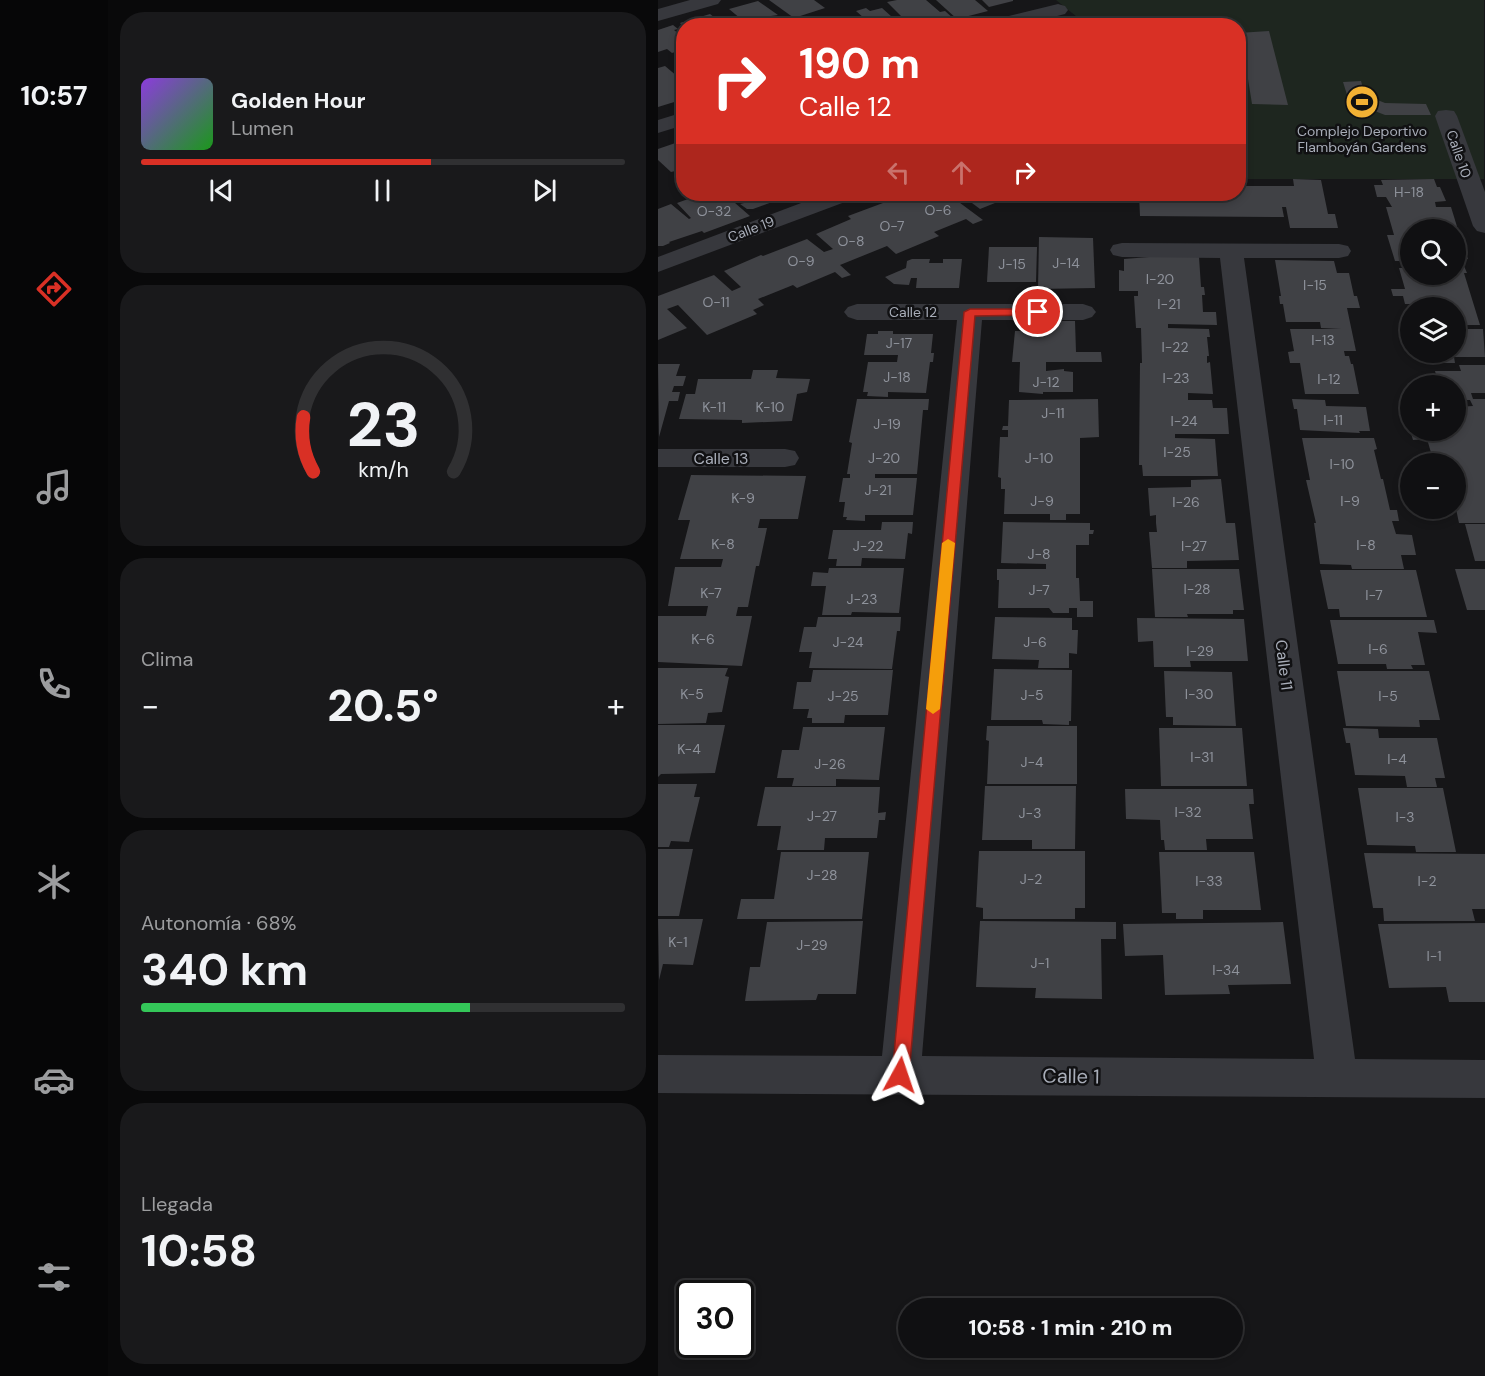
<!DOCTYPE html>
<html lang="es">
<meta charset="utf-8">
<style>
:root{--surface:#101012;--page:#19191b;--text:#f1f3f6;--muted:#9c9d9f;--line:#303032;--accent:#d93025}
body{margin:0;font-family:"DM Sans",sans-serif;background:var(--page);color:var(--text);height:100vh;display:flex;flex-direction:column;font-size:22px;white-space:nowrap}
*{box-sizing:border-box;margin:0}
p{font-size:20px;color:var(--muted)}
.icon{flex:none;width:33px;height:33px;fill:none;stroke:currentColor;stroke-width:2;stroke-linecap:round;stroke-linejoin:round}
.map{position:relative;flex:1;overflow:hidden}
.side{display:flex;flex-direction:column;gap:12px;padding:12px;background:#09090a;width:550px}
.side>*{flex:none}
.top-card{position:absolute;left:18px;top:18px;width:570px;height:183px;border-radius:24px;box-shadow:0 3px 9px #0003,0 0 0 2px var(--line);background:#d93025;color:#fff;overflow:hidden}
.controls{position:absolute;left:742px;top:219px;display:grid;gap:12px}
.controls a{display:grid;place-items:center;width:66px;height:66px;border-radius:50%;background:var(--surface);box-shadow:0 3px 9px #0003,0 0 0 2px var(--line);font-size:30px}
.speed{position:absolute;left:18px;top:1280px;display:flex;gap:12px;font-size:30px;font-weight:700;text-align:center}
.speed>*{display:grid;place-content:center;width:78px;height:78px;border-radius:50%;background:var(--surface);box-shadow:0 3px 9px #0003,0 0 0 2px var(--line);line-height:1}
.speed .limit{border:3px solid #111;border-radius:9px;background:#fff;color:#111}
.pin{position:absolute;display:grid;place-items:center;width:51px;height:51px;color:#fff;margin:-26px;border:3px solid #fff;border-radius:50%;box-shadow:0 2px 6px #0007}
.me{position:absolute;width:66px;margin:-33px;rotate:5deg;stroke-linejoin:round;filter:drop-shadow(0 0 4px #0008)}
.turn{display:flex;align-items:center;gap:21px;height:126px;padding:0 24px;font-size:27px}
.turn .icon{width:78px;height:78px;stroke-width:2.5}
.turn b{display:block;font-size:42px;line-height:51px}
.lanes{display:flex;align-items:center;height:57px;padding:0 24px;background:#0003;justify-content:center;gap:30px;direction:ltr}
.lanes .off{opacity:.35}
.big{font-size:45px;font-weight:700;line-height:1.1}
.side .tile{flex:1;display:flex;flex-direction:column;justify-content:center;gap:9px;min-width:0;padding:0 21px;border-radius:24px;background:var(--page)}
.side .dial{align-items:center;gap:0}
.dial svg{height:156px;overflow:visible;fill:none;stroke:var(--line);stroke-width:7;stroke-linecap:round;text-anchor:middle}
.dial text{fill:var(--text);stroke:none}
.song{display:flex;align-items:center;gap:18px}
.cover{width:72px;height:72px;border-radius:9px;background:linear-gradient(135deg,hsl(270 70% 55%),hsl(120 70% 35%))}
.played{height:6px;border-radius:3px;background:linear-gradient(90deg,var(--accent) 60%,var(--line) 60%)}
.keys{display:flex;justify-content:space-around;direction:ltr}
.heat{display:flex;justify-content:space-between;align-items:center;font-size:33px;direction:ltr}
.charge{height:9px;border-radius:4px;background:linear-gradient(90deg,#34c759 68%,var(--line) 0)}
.trip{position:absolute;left:240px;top:1298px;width:345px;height:60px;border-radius:30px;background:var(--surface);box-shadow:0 3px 9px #0003,0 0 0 2px var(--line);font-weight:700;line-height:60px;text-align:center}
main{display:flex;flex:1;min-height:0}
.tabs{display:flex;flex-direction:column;width:108px;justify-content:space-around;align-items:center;background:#060607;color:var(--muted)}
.tabs .icon{width:42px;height:42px}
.tabs .current{color:var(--accent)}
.tabs b{font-size:27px;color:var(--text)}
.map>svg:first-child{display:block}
.green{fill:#1e261f}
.building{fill:#404145}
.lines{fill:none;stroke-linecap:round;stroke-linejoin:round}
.minor{fill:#37383d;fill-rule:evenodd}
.route{fill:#d93025;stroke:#8d1f18;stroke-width:1.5}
.slow{fill:#f59e0b}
.labels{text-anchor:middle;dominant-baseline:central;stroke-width:5;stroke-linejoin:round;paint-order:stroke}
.far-poi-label{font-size:14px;fill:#a8adb8;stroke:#111113}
.far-street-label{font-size:14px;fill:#a8adb8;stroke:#111113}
.number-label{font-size:14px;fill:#8e929b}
.street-label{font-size:16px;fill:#a8adb8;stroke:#111113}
.near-street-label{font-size:20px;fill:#a8adb8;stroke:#111113}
</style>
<main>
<nav class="tabs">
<b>10:57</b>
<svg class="icon current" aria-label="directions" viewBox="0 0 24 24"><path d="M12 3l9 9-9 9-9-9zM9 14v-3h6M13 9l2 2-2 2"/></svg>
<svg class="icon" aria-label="music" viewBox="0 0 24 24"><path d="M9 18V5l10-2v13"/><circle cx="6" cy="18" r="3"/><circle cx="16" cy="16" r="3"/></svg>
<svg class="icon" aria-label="phone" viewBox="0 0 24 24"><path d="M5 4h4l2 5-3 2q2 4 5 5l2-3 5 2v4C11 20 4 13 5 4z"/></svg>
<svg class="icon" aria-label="climate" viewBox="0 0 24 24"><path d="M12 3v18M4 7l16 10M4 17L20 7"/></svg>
<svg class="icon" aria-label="car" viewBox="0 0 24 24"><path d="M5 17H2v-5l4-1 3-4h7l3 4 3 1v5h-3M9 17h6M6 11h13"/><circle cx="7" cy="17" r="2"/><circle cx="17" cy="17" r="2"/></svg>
<svg class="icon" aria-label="filters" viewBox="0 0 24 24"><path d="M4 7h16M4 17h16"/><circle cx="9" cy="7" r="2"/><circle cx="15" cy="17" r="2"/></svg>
</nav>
<section class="side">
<div class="tile">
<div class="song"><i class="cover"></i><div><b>Golden Hour</b><p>Lumen</p></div></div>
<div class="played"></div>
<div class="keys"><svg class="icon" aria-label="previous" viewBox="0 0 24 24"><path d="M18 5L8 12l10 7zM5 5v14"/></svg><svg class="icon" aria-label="pause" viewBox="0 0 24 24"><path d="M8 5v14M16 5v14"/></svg><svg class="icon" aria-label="next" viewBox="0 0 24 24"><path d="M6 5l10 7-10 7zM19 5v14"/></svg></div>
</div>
<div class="tile dial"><svg viewBox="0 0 100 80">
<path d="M14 69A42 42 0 1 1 86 69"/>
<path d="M14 69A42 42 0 0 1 9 41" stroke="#d93025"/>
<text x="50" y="56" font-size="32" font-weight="700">23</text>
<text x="50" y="72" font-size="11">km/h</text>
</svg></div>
<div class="tile"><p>Clima</p>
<div class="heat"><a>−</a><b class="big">20.5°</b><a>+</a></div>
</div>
<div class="tile"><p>Autonomía · 68%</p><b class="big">340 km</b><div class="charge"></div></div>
<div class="tile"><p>Llegada</p><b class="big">10:58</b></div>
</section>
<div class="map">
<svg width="827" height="1376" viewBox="0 0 827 1376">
<rect width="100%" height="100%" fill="#161618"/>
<path class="green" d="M398,0H826V179H581L580,26L429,25Z"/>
<g class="building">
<path d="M111,0H156L167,8L136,18Z"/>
<path d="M239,0H268L282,12L287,11L296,19L268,26H253L229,2Z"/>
<path d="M278,0H317L330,11L299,19Z"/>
<path d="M324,0H355V1L331,7Z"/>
<path d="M100,1L120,15L113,16L118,20L110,23L105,19L99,21L92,16L83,19L71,9Z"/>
<path d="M208,8L212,11L224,8L244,26H204L198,20L206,18L198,11Z"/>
<path d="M52,14L67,26H25L22,23Z"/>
<path d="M179,19L191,26H161V25Z"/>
<path d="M15,25L20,29L16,30L26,38V44L21,45L26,49L14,53L9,49L0,52V30Z"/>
<path d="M611,31L630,105L594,104L585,48H580V33Z"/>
<path d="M7,66L26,82V99L0,107V68Z"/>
<path d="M703,81L707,95L727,103L768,104L773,115H727L691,101L685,82Z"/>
<path d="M26,140V169L13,172L0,160V149Z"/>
<path d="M635,179L663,180L670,214H677L680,228H632L628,207H624L626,217L482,216L481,194H580V186H636Z"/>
<path d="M776,179L779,187H782L788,201L777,202L778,207H793L801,233L798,232V230H753V264H750L749,261H737L729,235H736L728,207H734L728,197H719L716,185H725L723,180Z"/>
<path d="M44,194H136L95,209H89L82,204L86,203L75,194L69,196L92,216L46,233L44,231L11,242L12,243L5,246H0V209L13,204L31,219L33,218L19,203Z"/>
<path d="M260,194H290L325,220L315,224L308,219L276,232L281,236L238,254L229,246L182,265L193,275L184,278L177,272L139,288L135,285L100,299L106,305L95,310L99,314L49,335L20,305L9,309L29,328L0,340V296L56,275L74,291L83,287L66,271L103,255L105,256L149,239L166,252L175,249L158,234L193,219L190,216L233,200L235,201Z"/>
<path d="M302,194H354L357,195L322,209Z"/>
<path d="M798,235H801L810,259L798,260Z"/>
<path d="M381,237L435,238L437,288L380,289Z"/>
<path d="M331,247H379L378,282H329Z"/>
<path d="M491,257H541L543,287H546L547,295H544L545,312H558L559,325L510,324V328L551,329L552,337H549L551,356H549V363L552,362L555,394L530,393V400H554L555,408H569L571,434H517V438L557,439L560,476H485L484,465H481L482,363H484L483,328H478L476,296H480V291H461V270L466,271V259Z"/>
<path d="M254,259H272L271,263H285V259H304L301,288H258L259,278H253L251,285L236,284L227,277L248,268L249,261Z"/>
<path d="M617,260L676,261L679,273H691L696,296H699L702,308H689L698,351H686L687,356H691L693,364H695L701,394H647L642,363H632L630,352L636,351L632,329H683L663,328L662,322H628L625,304H622L621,296H623Z"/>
<path d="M798,266H806L809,273H806L822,325H798V308H755L754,304H747L745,296H735L733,289H747L741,268H753V274H798Z"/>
<path d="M395,321H417L418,352H443L444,362H388V371L406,369V371L415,372V392H385V394L361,392L362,362H354L357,331H395Z"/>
<path d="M798,329H825L827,357H796L797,363H768L761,352H798Z"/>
<path d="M220,331H235V334H275L273,353H276L275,362H272L268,393L230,392V397L209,396L210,392H205L210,362H239L240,355H206L209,334H220Z"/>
<path d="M0,364H22L18,376H28L25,386H16L14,392H22L20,401H11L1,437Z"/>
<path d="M801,365H827V393H813L815,399H827V523H801L798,509V464H793L791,456H774L769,439L755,440L752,430H798V407L815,406L812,400H798V386H781L777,371H803Z"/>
<path d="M95,370H120L118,378L152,379L149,392L139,394L134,421L84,423V420L21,419L28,394H37L40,379H93Z"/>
<path d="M199,399H271L270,410H265L259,474H217V478H259L255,515H207V521L188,520L189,517H185L187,502H181L185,478H192V474H189L194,443L191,442Z"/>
<path d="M440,399L441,437L422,438V514H408V520H392V514H346L347,489H343V478L340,477L342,437H350V430H344L345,426H350L351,400Z"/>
<path d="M634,399L667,400L668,406L708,407L712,431H701L702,433L642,430L639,409H636Z"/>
<path d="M644,438H716L719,449L716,450L723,479H725L732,510H739L741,521H734L738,534L754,535L758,555H743L746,569H694L693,565L662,564L656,523H658L648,480H652Z"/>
<path d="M33,475L148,476L140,519H102L100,528H109L101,566H98L90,607H80L78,616H94L84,666L0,662V616H48L50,606H10L17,567H63L65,559H22L32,520H20Z"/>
<path d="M563,479L568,523H577L581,560L529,561V568H494L491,532H499L498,523V515L492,516L490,488L533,487V480Z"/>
<path d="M224,522H255L254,534L250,533L247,559L204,558L203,566H178L179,559H170L175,530H223Z"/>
<path d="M345,522L432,523V530H436L435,534H431V545H418V578H421L422,601H435V617H419V608H411V613H395L391,608H340L341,580H339V569H388V564L343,563Z"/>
<path d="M807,524H827V561H817Z"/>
<path d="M171,568H246L241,613L194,612L193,615H164L168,586H153L155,572L170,573Z"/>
<path d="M494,569H581L586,610H575V614H529L530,617H497Z"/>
<path d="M797,569H827V610H809Z"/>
<path d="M662,570H758L769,617H682L681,609H670Z"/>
<path d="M160,617H243L242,631H239L234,669L151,668L154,652H141L146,627H158Z"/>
<path d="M337,617L414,618V630H420L419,654L411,653V668H380L381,660L334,659Z"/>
<path d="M479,618L586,619L590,661H532L533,667H496L495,641L480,642Z"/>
<path d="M672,620H776L779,633L760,632L767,665H753L755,669H729L728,664H680Z"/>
<path d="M0,668H70L67,676L71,677L64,712L50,713L48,723L0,724Z"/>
<path d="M336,669L414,670L413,721H411V725L385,724L384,720H333Z"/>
<path d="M155,670H235L230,715H187L186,723H154V718H149L151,709H135L139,682H153Z"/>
<path d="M506,671L574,672L578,726L515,725V717H508Z"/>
<path d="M679,671H771L782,720H761L762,727L688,726Z"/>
<path d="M0,725H67L57,773L3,774L0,777Z"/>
<path d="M329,726H419V784H329L331,741L328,740Z"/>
<path d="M145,727H227L221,780L178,779V786H134L136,778H119L124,750H141Z"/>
<path d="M501,728H584L589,786H503Z"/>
<path d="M685,728L720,729L721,738H779L787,778H777L779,787H749L747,776L697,775L692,743H688Z"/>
<path d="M0,784H39L36,797H42L31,842L13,841L11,847H0Z"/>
<path d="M327,786H418L417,849H374V840H324Z"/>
<path d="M107,787H222L220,813L228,812L227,820H221L219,838H167L166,850H119L123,826H99Z"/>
<path d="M700,788H785L798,852H758L757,846L709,845Z"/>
<path d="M467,789H595L596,804H591L595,839H548L549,850H507L506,840H503L502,820L468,819Z"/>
<path d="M0,849H35L21,916H0Z"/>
<path d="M321,851H427V908H417V919H325V908L318,907Z"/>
<path d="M123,852H211L204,919H79L83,899H116Z"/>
<path d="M501,852H596L603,910H545V919H518V913H504Z"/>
<path d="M706,853L827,854V909H814L817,921H726L725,908H715Z"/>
<path d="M0,919H45L35,965L5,964L1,980Z"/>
<path d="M205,921L198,994H160L158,1000L87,1001L92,967H102L109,922Z"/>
<path d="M322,921L458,922V939H443L444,999L377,998L378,988L318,987Z"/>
<path d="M625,922L633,984L570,985L572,994L507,995L505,955L467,956L465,924Z"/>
<path d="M827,923V1002H791L788,987L731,988L720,924Z"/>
</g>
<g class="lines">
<g class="minor">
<path d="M32,0H63L60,4L0,21V9Z"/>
<path d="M400,4L407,6L410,10L407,14L360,26H325L327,22Z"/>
<path d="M788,110L796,111L799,116L827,192V233L819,231L815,226L777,116L780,111Z"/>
<path d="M26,112V125L0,133V120Z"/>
<path d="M167,194H198L195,199L0,272V257Z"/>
<path d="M464,243L681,244L690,246L693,251L690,256L681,258H586L697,1059L827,1060V1098L0,1093V1055L224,1056L299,320H199L190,317L186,312L190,307L199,304H425L434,307L438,312L434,317L425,320H324L264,1056L656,1059L562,258L464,257L455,255L452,250L455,245Z"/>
<path d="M0,449H127L137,451L141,458L137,465L127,467H0Z"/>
</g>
</g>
<path class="route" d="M312,309H380L385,312L380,315L317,316L251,1075L248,1080L242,1083L236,1080L234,1075L306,312Z"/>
<path class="slow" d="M290,539L297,543L282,709L275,714L268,709L284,543Z"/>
<defs>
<g id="stadium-disc" transform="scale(1.725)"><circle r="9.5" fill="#f2b134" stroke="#111113"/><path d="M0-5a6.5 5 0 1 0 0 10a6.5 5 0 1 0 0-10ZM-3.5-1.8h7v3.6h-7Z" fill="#111"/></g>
</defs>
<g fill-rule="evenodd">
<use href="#stadium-disc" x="704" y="102"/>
</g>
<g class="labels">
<g class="far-poi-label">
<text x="704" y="131">Complejo Deportivo<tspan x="704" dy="16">Flamboyán Gardens</tspan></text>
</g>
<g class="far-street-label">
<text transform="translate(801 154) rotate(71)">Calle 10</text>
<text transform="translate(93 229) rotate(-21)">Calle 19</text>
<text x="255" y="312">Calle 12</text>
</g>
<g class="number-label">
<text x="751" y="192">H-18</text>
<text x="280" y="210">O-6</text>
<text x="56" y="211">O-32</text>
<text x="234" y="226">O-7</text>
<text x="193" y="241">O-8</text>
<text x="143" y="261">O-9</text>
<text x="408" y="263">J-14</text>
<text x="354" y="264">J-15</text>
<text x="502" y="279">I-20</text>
<text x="657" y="285">I-15</text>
<text x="58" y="302">O-11</text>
<text x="511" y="304">I-21</text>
<text x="665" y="340">I-13</text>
<text x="241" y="343">J-17</text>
<text x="517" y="347">I-22</text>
<text x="239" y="377">J-18</text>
<text x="518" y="378">I-23</text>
<text x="671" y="379">I-12</text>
<text x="388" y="382">J-12</text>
<text x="56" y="407">K-11</text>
<text x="112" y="407">K-10</text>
<text x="395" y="413">J-11</text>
<text x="675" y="420">I-11</text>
<text x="526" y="421">I-24</text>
<text x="229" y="424">J-19</text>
<text x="519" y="452">I-25</text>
<text x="226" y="458">J-20</text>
<text x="381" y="458">J-10</text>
<text x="684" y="464">I-10</text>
<text x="220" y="490">J-21</text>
<text x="85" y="498">K-9</text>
<text x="384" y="501">J-9</text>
<text x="692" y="501">I-9</text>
<text x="528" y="502">I-26</text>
<text x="65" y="544">K-8</text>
<text x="708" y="545">I-8</text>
<text x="210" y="546">J-22</text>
<text x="536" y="546">I-27</text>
<text x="381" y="554">J-8</text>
<text x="539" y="589">I-28</text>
<text x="381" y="590">J-7</text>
<text x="53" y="593">K-7</text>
<text x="716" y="595">I-7</text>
<text x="204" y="599">J-23</text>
<text x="45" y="639">K-6</text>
<text x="190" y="642">J-24</text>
<text x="377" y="642">J-6</text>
<text x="720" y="649">I-6</text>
<text x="542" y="651">I-29</text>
<text x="34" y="694">K-5</text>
<text x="541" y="694">I-30</text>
<text x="374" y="695">J-5</text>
<text x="185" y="696">J-25</text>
<text x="730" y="696">I-5</text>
<text x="31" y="749">K-4</text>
<text x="544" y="757">I-31</text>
<text x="739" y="759">I-4</text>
<text x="374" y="762">J-4</text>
<text x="172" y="764">J-26</text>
<text x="530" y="812">I-32</text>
<text x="372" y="813">J-3</text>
<text x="164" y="816">J-27</text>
<text x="747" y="817">I-3</text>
<text x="164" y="875">J-28</text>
<text x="373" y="879">J-2</text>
<text x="551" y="881">I-33</text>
<text x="769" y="881">I-2</text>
<text x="20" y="942">K-1</text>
<text x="154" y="945">J-29</text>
<text x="776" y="956">I-1</text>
<text x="382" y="963">J-1</text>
<text x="568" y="970">I-34</text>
</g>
<g class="street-label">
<text x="63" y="458">Calle 13</text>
<text transform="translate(626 665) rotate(83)">Calle 11</text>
</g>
<g class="near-street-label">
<text transform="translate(413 1076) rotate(1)">Calle 1</text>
</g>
</g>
</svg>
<div class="controls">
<a><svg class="icon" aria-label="search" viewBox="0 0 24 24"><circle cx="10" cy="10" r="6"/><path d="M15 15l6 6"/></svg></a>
<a><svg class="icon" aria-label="layers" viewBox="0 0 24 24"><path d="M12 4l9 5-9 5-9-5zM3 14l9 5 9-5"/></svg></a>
<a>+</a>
<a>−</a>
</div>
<div class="speed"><div class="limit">30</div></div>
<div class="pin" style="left:380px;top:312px;background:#d93025"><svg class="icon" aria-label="arrive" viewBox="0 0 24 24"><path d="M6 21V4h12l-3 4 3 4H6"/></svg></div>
<svg class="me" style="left:242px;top:1075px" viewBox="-20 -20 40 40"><path d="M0-17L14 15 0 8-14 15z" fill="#d93025" stroke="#fff" stroke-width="4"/></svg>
<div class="trip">10:58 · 1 min · 210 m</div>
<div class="top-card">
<div class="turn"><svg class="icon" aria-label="right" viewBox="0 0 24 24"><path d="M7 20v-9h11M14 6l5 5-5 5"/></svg><div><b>190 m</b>Calle 12</div></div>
<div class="lanes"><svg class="icon off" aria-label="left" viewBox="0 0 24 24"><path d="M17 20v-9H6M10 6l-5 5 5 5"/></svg><svg class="icon off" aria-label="ahead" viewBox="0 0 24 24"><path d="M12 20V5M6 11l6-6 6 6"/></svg><svg class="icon" aria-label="right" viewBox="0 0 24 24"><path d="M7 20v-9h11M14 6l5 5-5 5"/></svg></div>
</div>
</div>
</main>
